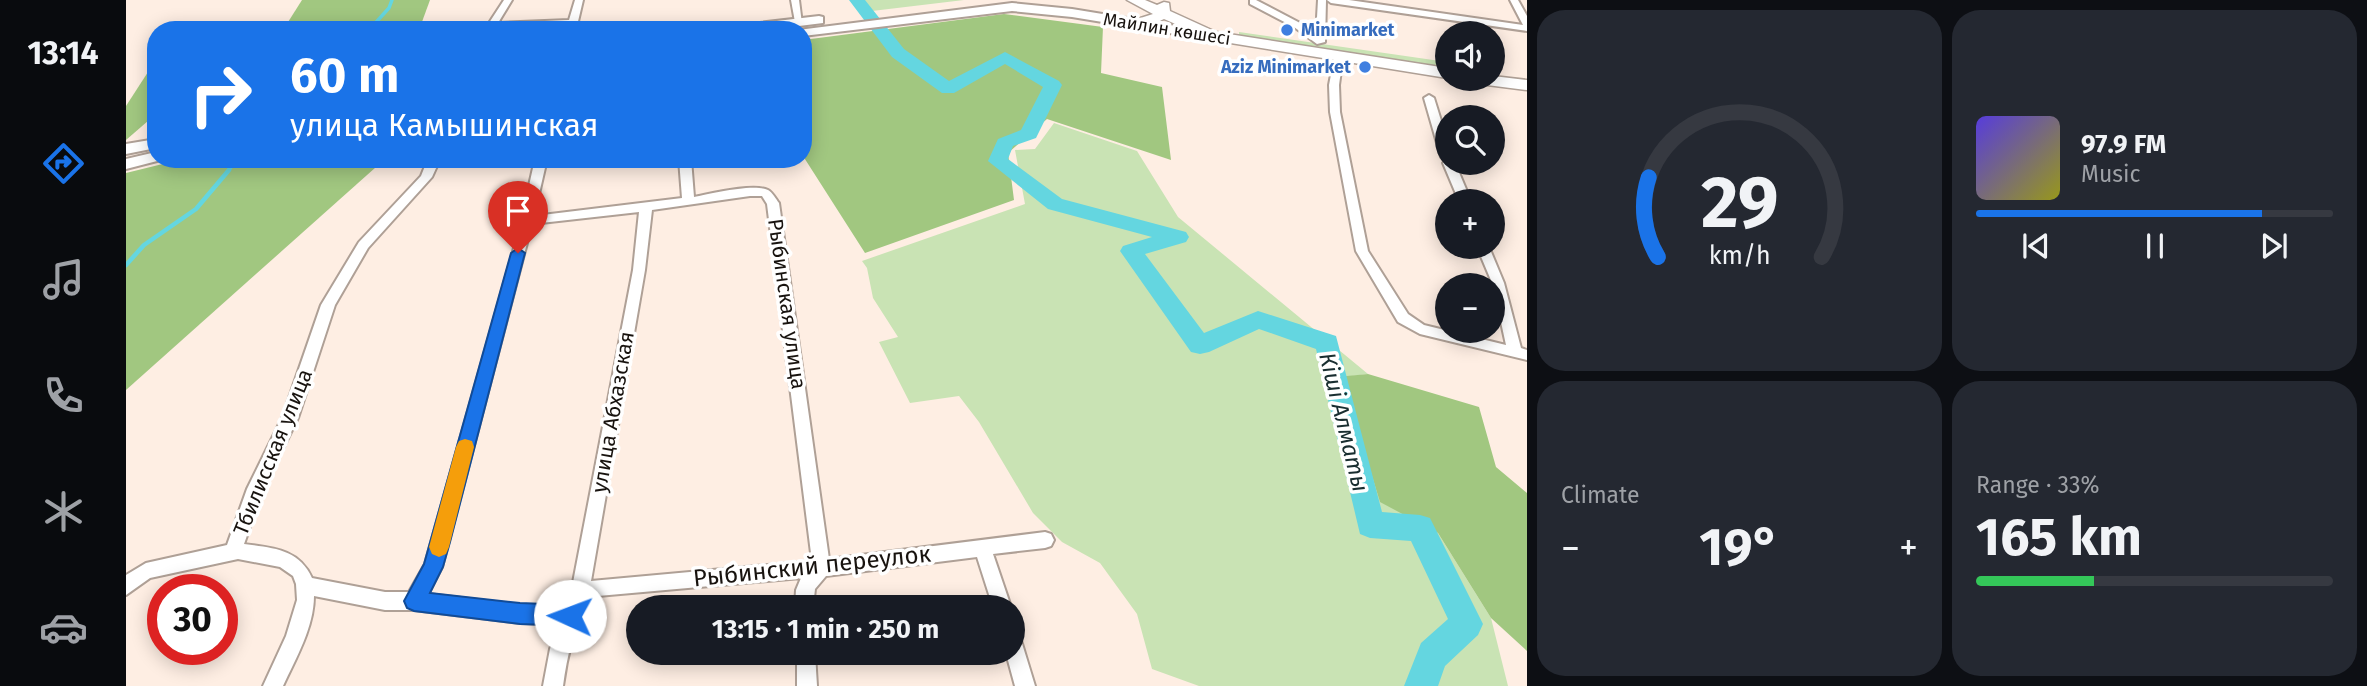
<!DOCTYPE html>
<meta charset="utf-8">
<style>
:root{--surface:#171b24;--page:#242831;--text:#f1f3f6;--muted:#9ea1a6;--line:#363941;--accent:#1a73e8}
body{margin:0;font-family:"Fira Sans",sans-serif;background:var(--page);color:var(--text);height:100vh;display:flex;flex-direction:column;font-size:26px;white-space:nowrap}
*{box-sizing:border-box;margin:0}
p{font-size:23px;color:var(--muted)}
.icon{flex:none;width:38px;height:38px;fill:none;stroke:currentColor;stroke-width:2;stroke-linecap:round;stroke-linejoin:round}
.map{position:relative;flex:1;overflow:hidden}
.sheet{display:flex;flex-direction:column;gap:10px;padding:10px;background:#0d0f14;width:840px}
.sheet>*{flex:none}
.top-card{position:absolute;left:21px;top:21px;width:665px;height:147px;border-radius:28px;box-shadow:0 4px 18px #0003;background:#1a73e8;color:#fff;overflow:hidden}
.controls{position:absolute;left:1309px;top:21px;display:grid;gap:14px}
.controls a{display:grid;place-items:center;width:70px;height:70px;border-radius:50%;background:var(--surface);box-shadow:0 4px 18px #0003;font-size:35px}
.speed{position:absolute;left:21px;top:574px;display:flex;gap:14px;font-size:35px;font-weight:700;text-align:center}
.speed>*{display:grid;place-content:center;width:91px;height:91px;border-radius:50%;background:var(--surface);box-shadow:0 4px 18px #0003;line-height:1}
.speed .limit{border:10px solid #d22;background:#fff;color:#111}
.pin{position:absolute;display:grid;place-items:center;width:60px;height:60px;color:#fff;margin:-72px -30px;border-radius:50% 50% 50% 0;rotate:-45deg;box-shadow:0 0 7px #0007}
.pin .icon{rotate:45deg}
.me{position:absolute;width:77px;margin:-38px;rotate:272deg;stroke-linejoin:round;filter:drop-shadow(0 0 5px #0008)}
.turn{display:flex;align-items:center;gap:24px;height:147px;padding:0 28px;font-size:32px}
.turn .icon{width:91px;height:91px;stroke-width:2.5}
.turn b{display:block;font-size:49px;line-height:60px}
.big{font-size:52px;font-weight:700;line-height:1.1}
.sheet .widget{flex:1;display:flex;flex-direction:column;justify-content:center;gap:10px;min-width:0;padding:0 24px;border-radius:28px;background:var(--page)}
.sheet .dial{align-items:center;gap:0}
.dial svg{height:182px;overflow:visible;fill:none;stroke:var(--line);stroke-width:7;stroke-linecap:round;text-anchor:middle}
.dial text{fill:var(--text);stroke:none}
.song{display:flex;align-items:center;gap:21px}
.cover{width:84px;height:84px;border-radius:10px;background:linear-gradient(135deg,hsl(250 70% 55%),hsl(60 70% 35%))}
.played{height:7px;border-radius:4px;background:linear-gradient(90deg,var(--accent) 80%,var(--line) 80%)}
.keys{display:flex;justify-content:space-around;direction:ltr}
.heat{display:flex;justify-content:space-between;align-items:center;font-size:38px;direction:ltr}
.charge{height:10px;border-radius:5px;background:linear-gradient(90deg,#34c759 33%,var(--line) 0)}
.sheet .tiles{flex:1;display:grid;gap:10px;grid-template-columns:repeat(2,1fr)}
.trip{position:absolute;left:500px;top:595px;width:399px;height:70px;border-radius:35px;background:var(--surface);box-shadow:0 4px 18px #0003;font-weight:700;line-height:70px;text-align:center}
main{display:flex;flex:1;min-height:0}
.menu{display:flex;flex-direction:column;width:126px;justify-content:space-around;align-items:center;background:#090b0e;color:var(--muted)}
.menu .icon{width:49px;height:49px}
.menu .selected{color:var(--accent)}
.menu b{font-size:32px;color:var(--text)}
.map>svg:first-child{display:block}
.green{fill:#c9e3b4}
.forest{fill:#a1c780}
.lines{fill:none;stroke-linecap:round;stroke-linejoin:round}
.stream-far1{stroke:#64d6e0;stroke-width:3.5}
.stream{stroke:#64d6e0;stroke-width:4.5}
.river{fill:#64d6e0;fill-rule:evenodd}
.minor-casing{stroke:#afa096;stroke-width:4}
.secondary-casing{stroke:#afa096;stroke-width:4}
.primary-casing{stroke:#afa096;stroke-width:3}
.minor{fill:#fff;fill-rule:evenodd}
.secondary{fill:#fff;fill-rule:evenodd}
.primary{fill:#fff;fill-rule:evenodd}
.route{fill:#1a73e8;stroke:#114b97;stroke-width:2}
.slow{fill:#f59e0b}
.shop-dot{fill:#3f7fe0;stroke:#fff;stroke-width:2.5}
.labels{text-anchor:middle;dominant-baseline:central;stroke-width:7;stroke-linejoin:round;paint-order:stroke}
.far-street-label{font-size:18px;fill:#18130f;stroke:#fff}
.far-shop-label{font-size:18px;font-weight:bold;fill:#366cbe;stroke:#fff;text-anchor:start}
.street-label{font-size:21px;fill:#18130f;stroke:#fff}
.water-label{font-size:23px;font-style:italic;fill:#192e30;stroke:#fff}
.near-street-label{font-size:24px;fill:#18130f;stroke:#fff}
</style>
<main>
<nav class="menu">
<b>13:14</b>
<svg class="icon selected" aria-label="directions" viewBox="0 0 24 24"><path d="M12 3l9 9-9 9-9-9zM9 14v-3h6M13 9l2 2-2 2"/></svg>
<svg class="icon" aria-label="music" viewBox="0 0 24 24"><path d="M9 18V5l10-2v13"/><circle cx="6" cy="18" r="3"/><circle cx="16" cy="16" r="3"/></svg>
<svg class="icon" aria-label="phone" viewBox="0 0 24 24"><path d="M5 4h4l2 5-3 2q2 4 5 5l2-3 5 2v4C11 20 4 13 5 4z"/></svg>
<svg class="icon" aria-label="climate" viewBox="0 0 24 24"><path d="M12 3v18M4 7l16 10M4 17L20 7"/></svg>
<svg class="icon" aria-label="car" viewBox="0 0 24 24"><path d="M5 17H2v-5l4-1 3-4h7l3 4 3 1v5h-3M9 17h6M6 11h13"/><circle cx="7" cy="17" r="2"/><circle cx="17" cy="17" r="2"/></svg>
</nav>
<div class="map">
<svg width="1401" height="686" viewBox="0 0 1401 686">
<rect width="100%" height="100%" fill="#feeee3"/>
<g class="green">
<path d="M727,0H838L746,11Z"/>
<path d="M1113,32L1321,62V69L1135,39L1113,35Z"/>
<path d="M928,123L1011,151L1052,217L1242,374L1210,378L1231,428L1254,501L1312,533L1365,618L1382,686H1073L1026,669L1011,614L974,563L936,542L907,513L853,422L833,396L784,403L753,342L772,337L747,298L741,268L736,261L899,204L889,150L909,149Z"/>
</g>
<g class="forest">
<path d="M176,0H304L293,30H157Z"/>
<path d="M878,14L977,27L975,73L1036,87L1045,160L921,119L882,153L888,200L739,253L677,156V40Z"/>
<path d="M30,71V114L0,140V106L22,72Z"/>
<path d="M57,159H259L0,390V173Z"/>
<path d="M1242,374L1353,407L1370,467L1401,493V651L1365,618L1312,533L1254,502L1231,428L1210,377Z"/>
</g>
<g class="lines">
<g class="stream-far1">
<path d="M243,30L263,8L266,0"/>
<path d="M101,172L112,159"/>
</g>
<path class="stream" d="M0,265L18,245L70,209L103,170"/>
<path class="river" d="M723,0H739L778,49L823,81L879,52L933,81L936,85L912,134L910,138L887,146L882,159L936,199L1060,232L1063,237L1060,242L1019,254L1078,333L1132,311L1210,336L1256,512L1294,515L1304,518L1357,624L1352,635L1319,666L1312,686H1278L1295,643L1322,619L1285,541L1244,538L1234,534L1190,349L1133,329L1083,352L1074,354L1065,352L994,251L997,246L1026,237L922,209L862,161L872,139L895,130L917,87L879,64L828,93H816L766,57Z"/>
<g class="minor-casing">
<g id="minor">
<path d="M378,0H386L372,23L443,20L449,0H457L450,30H441L442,26L363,28L361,26Z"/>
<path d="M665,0H673L676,24L669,22Z"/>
<path d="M1124,0H1130L1174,23L1190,35L1192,0H1200L1199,42L1191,44L1168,27L1124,4Z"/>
<path d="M1201,0H1223L1397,25L1384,0H1392L1401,16V31L1205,3Z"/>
<path d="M1209,54L1217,56L1213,85L1214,112L1242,251L1282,314L1298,325L1380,345L1367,285L1351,247H1363L1378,283L1395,348L1401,350V360L1294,334L1272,322L1230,251L1204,112L1203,85Z"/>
<path d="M1303,95L1308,98L1321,140V163H1329L1345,201H1333L1317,163L1321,160L1315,157L1298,98Z"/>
<path d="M297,159H308L311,166L306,177L242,248L209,305L172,418L137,490L118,544C147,548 173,549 186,578L259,592H283L299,564L393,230L409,159H421L408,216L556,198L553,159H565L568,197C584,194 627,183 642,190C646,192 650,199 653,203L703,559L919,532L925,534L928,540L925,546L919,548L867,554L885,607H867L851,557L700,576L689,589L687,607H669L670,590L675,578L472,596L460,600C448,628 441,656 437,686H417L424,649L432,624L394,623L288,610H259L188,596C188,627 170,658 157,686H137L160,636L171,600L170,584L167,576L154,567L112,559L24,578L0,595V575L20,563L101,545L121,489L156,418L195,305L233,242L295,176L299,166ZM624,196H636L641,204L686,561L465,581L519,270L526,210ZM513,212L507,270L445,593L439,607L394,605L302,594L316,567L406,224Z"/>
<path d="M887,635L894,637L909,686H889L880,653H887Z"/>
<path d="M671,653H689L691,686H671Z"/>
</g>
</g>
<g class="secondary-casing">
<g id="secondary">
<path d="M886,3L946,9L1086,32L1092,36L1086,40L946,17L886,11L677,36V30H672Z"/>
<path d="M693,16L697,17V23L641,30H601L607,26Z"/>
<path d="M30,139V148L0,154V144Z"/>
<path d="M30,152V159L35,160L0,169V159Z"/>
</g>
</g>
<g class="primary-casing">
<g id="primary">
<path d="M1001,0H1019L1031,5L1038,2L1043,3L1044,11L1090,32L1321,68V78L1086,40L1038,19L1025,25L1005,27L1003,24L1005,21L1027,14Z"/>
<path d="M1367,76L1401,80V90L1353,84L1345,79H1367Z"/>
</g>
</g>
<use href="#minor" class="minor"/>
<use href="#secondary" class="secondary"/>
<use href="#primary" class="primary"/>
</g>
<path class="route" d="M392,248L399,253L324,542L317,567L304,593L394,603L444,605L451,608L455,616L451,623L444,626L394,624L288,611L281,608L278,601L298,564L385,253Z"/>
<path class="slow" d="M339,439L346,441L348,447L323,547L320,554L313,557L306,554L303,547L330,447L333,441Z"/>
<g class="shop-dot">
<circle cx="1161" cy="30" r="7"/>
<circle cx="1239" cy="67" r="7"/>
</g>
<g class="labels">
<g class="far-street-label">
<text transform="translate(1041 29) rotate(9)">Майлин көшесі</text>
</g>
<g class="far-shop-label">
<text x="1175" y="30">Minimarket</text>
<text x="1225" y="67" text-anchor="end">Aziz Minimarket</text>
</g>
<g class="street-label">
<text transform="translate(661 304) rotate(82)">Рыбинская улица</text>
<text transform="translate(487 412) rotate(-80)">улица Абхазская</text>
<text transform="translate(147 452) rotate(-68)">Тбилисская улица</text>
</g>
<g class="water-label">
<text transform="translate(1218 422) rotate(76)">Кіші Алматы</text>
</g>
<g class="near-street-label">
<text transform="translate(686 566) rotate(-6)">Рыбинский переулок</text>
</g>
</g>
</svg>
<div class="controls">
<a><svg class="icon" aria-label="sound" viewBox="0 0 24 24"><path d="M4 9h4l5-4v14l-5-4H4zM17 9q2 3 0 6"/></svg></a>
<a><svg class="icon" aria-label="search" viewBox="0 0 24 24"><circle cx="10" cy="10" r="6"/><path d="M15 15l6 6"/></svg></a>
<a>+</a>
<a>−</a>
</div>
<div class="speed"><div class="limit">30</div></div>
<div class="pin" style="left:392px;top:253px;background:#d93025"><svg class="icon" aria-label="arrive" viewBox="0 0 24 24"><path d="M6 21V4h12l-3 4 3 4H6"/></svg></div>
<svg class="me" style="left:444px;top:616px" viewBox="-20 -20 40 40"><circle r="19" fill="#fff"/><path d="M0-13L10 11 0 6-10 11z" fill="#1a73e8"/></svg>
<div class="trip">13:15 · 1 min · 250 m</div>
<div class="top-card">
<div class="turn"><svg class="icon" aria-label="right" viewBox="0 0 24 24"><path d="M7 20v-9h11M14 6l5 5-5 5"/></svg><div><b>60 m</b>улица Камышинская</div></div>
</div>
</div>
<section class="sheet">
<div class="tiles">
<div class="widget dial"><svg viewBox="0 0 100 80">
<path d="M14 69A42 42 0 1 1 86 69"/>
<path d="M14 69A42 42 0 0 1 10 34" stroke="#1a73e8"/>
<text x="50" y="56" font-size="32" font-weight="700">29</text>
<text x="50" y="72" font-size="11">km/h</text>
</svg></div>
<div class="widget">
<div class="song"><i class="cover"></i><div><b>97.9 FM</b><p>Music</p></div></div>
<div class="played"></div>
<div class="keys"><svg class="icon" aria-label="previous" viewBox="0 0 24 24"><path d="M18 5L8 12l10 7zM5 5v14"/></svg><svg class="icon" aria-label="pause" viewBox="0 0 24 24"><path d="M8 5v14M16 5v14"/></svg><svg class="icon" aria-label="next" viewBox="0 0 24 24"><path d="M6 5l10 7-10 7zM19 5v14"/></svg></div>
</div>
<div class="widget"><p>Climate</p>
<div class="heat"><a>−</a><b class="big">19°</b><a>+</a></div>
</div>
<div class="widget"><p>Range · 33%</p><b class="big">165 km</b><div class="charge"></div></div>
</div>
</section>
</main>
